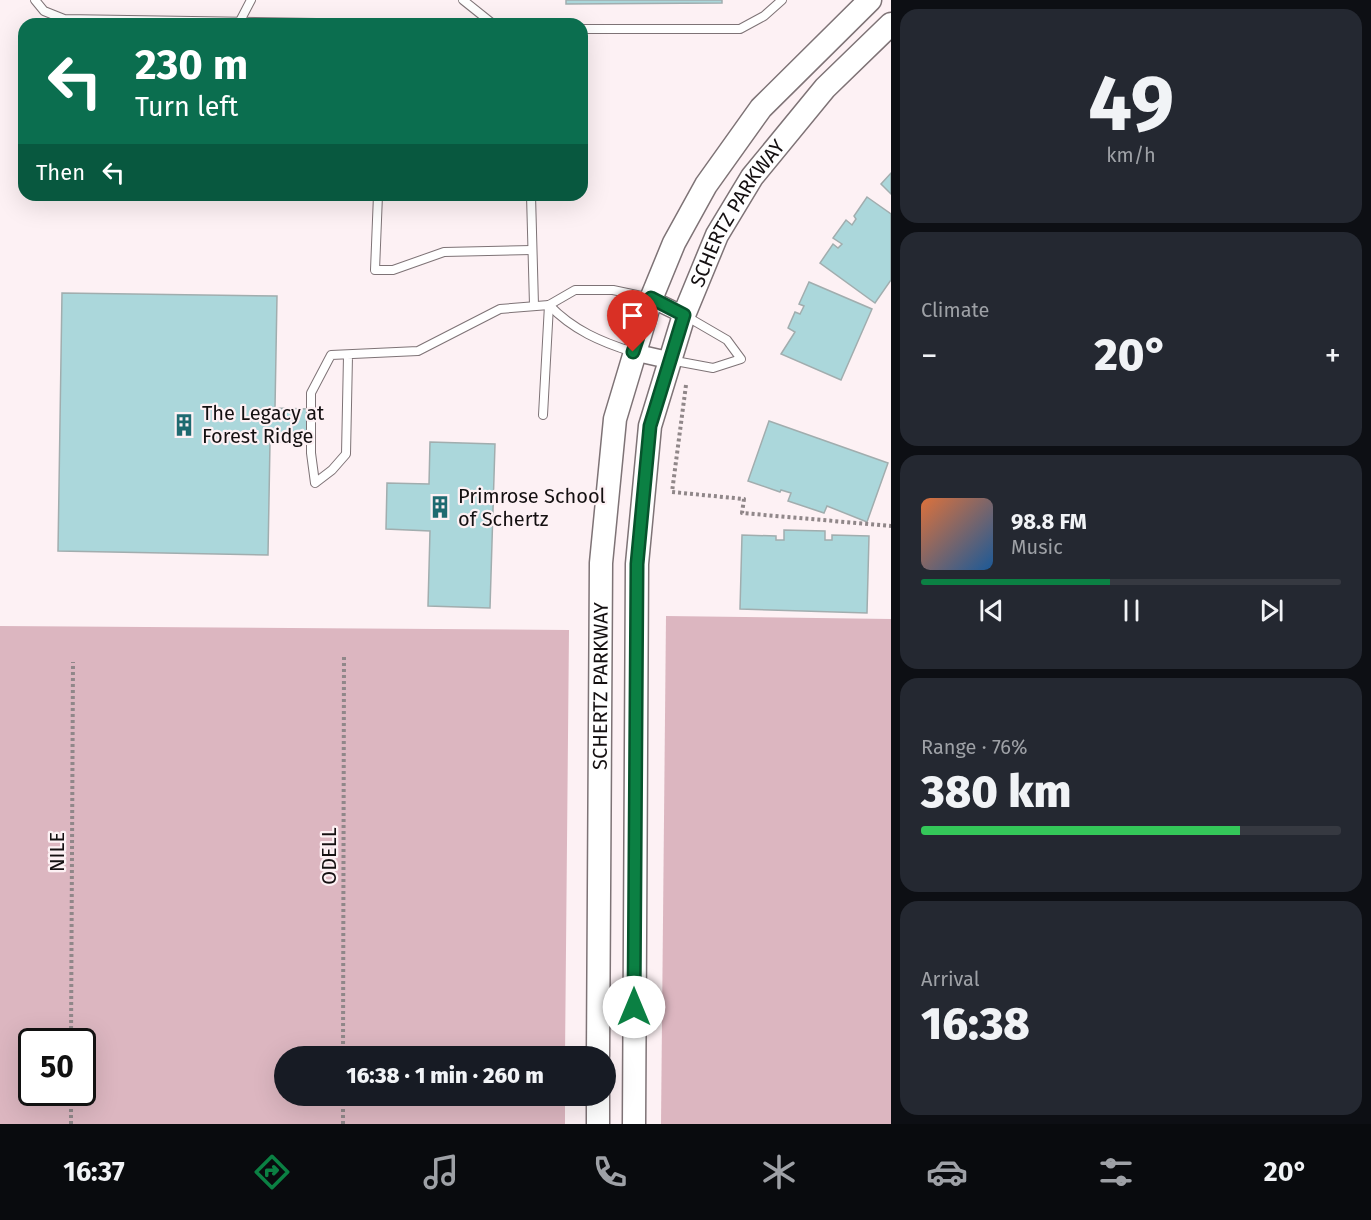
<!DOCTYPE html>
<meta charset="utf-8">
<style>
:root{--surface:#171b24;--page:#242831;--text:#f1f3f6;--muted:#9ea1a6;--line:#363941;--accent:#0b8043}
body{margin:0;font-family:"Fira Sans",sans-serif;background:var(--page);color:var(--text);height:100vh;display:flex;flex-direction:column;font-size:22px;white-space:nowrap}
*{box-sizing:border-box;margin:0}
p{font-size:20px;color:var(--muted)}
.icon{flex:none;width:33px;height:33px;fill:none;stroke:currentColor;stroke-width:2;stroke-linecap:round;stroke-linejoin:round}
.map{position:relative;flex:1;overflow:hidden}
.side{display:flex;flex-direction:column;gap:9px;padding:9px;background:#0d0f14;width:480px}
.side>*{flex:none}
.banner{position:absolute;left:18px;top:18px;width:570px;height:183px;border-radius:18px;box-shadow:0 6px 24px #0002;background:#0b6e4f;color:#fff;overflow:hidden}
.speed{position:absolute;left:18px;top:1028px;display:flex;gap:12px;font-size:30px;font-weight:700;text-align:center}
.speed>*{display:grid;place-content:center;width:78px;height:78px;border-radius:50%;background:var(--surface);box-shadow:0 6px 24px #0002;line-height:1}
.speed .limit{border:3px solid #111;border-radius:9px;background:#fff;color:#111}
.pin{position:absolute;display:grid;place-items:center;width:51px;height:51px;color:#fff;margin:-62px -26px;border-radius:50% 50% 50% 0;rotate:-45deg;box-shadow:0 0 6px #0007}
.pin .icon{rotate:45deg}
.me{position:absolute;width:66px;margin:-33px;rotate:0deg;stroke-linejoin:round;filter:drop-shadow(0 0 4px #0008)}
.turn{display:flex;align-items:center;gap:21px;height:126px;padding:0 18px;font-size:27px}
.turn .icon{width:78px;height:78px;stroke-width:2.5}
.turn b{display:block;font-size:42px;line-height:51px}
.then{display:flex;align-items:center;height:57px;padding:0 18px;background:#0003;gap:12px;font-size:22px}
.big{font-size:45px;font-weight:800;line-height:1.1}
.side .widget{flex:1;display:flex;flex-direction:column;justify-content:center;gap:9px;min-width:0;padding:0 21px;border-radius:18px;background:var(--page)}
.side .dial{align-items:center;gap:0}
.dial b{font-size:78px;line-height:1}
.song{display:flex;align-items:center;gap:18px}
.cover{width:72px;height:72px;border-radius:9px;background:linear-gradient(135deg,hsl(20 70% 55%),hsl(210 70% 35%))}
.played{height:6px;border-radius:3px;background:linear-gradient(90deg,var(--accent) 45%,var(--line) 45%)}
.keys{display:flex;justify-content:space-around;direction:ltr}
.heat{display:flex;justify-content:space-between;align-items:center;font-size:33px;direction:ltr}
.charge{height:9px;border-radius:4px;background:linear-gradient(90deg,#34c759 76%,var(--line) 0)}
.trip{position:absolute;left:274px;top:1046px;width:342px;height:60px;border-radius:30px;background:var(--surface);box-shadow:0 6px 24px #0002;font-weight:800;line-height:60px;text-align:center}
.tabs{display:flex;height:96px;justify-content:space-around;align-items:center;background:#090b0e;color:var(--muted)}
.tabs .icon{width:42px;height:42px}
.tabs .on{color:var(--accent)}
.tabs b{font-size:27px;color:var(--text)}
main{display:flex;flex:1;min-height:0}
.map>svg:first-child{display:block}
.forest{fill:#dcb6c0;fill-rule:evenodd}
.building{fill:#abd7db;stroke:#a1adae;stroke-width:1.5}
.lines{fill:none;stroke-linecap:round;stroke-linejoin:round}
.lane-casing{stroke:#7e7376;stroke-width:10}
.street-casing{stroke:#7e7376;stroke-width:19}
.secondary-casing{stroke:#7e7376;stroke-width:25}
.path{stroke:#908789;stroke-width:4;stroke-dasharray:3 3;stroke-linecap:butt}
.lane{stroke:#fff;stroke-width:8}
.street{stroke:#fff;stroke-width:16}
.secondary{stroke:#fff;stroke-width:22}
.route-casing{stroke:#07532c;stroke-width:15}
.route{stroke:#0b8043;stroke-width:10}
.labels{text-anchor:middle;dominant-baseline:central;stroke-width:4.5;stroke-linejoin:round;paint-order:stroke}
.street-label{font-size:20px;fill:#141011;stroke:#fdf1f4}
.poi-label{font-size:20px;fill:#141011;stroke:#fdf1f4;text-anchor:start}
</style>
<main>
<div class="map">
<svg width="891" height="1124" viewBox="0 0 891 1124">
<rect width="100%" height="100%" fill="#fdf1f4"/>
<g class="forest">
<path d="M666,616L891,619V1124H661Z"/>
<path d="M0,626L569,630L565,1056H285V1095H565V1124H0ZM32,1041H82V1092H32Z"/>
</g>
<g class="building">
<path d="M566,0H722V3L566,4Z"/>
<path d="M891,173V194L881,184Z"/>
<path d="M867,197L891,214V280L875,303L820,263L833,244L838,248L842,244L833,238L846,220L852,225L856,219L854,216Z"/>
<path d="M809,282L872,309L841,380L781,354L795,332L788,328L795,312L800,314L804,306L799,304Z"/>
<path d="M62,293L277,296L275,408L308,409V443L270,442L268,555L58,551Z"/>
<path d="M769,421L888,463L867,522L827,506L824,513L788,501L791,493L781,490L780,492L748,481Z"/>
<path d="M430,442L495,444L490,608L428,606L430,531L386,529L387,483L429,484Z"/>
<path d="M784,530L825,531V540H832V535L869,536L867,613L740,609L742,535L776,536V540H784Z"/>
</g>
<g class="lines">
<g class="lane-casing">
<g id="lane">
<path d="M35,0L44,11L64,19L379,24"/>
<path d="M463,0L493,24"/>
<path d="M240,21L251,0"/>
<path d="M582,29H740L764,16L782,0"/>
<path d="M378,195L375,270H393L444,252L532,250"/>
<path d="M531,195L534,305"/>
<path d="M549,305C573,330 601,342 633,352"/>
<path d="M348,356L346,454L332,470L315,483L311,453V393L331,355L418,351L500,309L549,305L575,290H613L651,298"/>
<path d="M670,360L713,368L741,359L727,340L684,315"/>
<path d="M543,415L549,305"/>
</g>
</g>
<g class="street-casing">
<g id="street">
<path d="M651,299L684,315"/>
<path d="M633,352L668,360"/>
</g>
</g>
<g class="secondary-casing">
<g id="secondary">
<path id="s1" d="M598,1056L601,563L615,419L651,299L674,243L706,185L761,108L870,0"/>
<path d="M598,1124V1095"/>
<path id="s2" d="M634,1124L637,564L650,426L684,315L717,235L752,177L825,88L891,24"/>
</g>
</g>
<g class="path">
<path d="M686,385L672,492L744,499L742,513L891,526"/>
<path d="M71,1041L73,662"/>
<path d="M343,1056L344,657"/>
<path d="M71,1124V1092"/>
<path d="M343,1124V1095"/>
</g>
<use href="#lane" class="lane"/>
<use href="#street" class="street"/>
<use href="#secondary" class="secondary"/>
</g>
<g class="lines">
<g class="route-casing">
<path id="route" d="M633,352L651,298L684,315L650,426L637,564L634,1007"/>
</g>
<use href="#route" class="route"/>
</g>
<defs>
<g id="building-bare" transform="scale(1.8)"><path d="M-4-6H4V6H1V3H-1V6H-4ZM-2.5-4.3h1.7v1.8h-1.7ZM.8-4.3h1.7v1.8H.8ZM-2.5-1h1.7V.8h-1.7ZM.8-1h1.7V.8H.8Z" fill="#1e6a70" stroke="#fdf1f4" stroke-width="2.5" paint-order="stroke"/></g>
</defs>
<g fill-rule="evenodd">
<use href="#building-bare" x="184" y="425"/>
<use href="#building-bare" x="440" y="507"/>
</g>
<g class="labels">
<g class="street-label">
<text stroke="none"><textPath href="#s2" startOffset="930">SCHERTZ PARKWAY</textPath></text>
<text stroke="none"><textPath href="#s1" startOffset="370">SCHERTZ PARKWAY</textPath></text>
<text transform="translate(57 852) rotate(-90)">NILE</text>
<text transform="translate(329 856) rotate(-90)">ODELL</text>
</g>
<g class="poi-label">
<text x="202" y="413">The Legacy at<tspan x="202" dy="23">Forest Ridge</tspan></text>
<text x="458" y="496">Primrose School<tspan x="458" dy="23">of Schertz</tspan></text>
</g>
</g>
</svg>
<div class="speed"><div class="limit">50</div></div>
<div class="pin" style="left:633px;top:352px;background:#d93025"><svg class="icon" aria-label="arrive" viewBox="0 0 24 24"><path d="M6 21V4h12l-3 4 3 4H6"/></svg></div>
<svg class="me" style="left:634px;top:1007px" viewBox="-20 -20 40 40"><circle r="19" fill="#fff"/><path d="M0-13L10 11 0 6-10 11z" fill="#0b8043"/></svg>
<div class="trip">16:38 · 1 min · 260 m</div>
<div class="banner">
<div class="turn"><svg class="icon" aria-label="left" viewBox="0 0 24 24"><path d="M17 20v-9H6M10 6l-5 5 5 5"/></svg><div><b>230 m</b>Turn left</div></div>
<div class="then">Then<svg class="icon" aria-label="left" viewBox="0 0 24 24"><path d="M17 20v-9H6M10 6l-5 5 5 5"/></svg></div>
</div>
</div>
<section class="side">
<div class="widget dial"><b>49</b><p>km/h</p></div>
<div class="widget"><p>Climate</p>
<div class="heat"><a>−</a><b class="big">20°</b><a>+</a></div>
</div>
<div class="widget">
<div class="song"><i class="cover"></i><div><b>98.8 FM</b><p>Music</p></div></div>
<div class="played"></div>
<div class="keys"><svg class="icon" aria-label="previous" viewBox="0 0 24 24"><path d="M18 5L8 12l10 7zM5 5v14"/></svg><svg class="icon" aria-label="pause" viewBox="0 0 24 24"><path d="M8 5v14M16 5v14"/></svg><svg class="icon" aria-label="next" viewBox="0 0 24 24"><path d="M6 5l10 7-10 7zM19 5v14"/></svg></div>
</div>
<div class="widget"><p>Range · 76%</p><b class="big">380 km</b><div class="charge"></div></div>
<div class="widget"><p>Arrival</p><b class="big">16:38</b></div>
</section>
</main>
<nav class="tabs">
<b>16:37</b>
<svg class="icon on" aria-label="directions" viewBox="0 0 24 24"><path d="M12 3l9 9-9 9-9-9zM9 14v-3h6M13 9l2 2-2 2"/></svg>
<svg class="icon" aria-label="music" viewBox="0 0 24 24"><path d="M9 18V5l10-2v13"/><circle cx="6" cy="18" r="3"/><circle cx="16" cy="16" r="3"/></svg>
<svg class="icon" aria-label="phone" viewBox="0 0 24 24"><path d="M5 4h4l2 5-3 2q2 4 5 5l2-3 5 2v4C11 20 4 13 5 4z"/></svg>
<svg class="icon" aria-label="climate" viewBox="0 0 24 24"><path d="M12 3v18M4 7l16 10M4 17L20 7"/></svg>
<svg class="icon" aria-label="car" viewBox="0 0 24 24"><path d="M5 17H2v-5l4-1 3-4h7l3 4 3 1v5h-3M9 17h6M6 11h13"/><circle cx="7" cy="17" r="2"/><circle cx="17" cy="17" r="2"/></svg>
<svg class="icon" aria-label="filters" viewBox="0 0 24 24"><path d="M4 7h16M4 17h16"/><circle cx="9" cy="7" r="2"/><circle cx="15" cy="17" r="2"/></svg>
<b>20°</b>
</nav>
